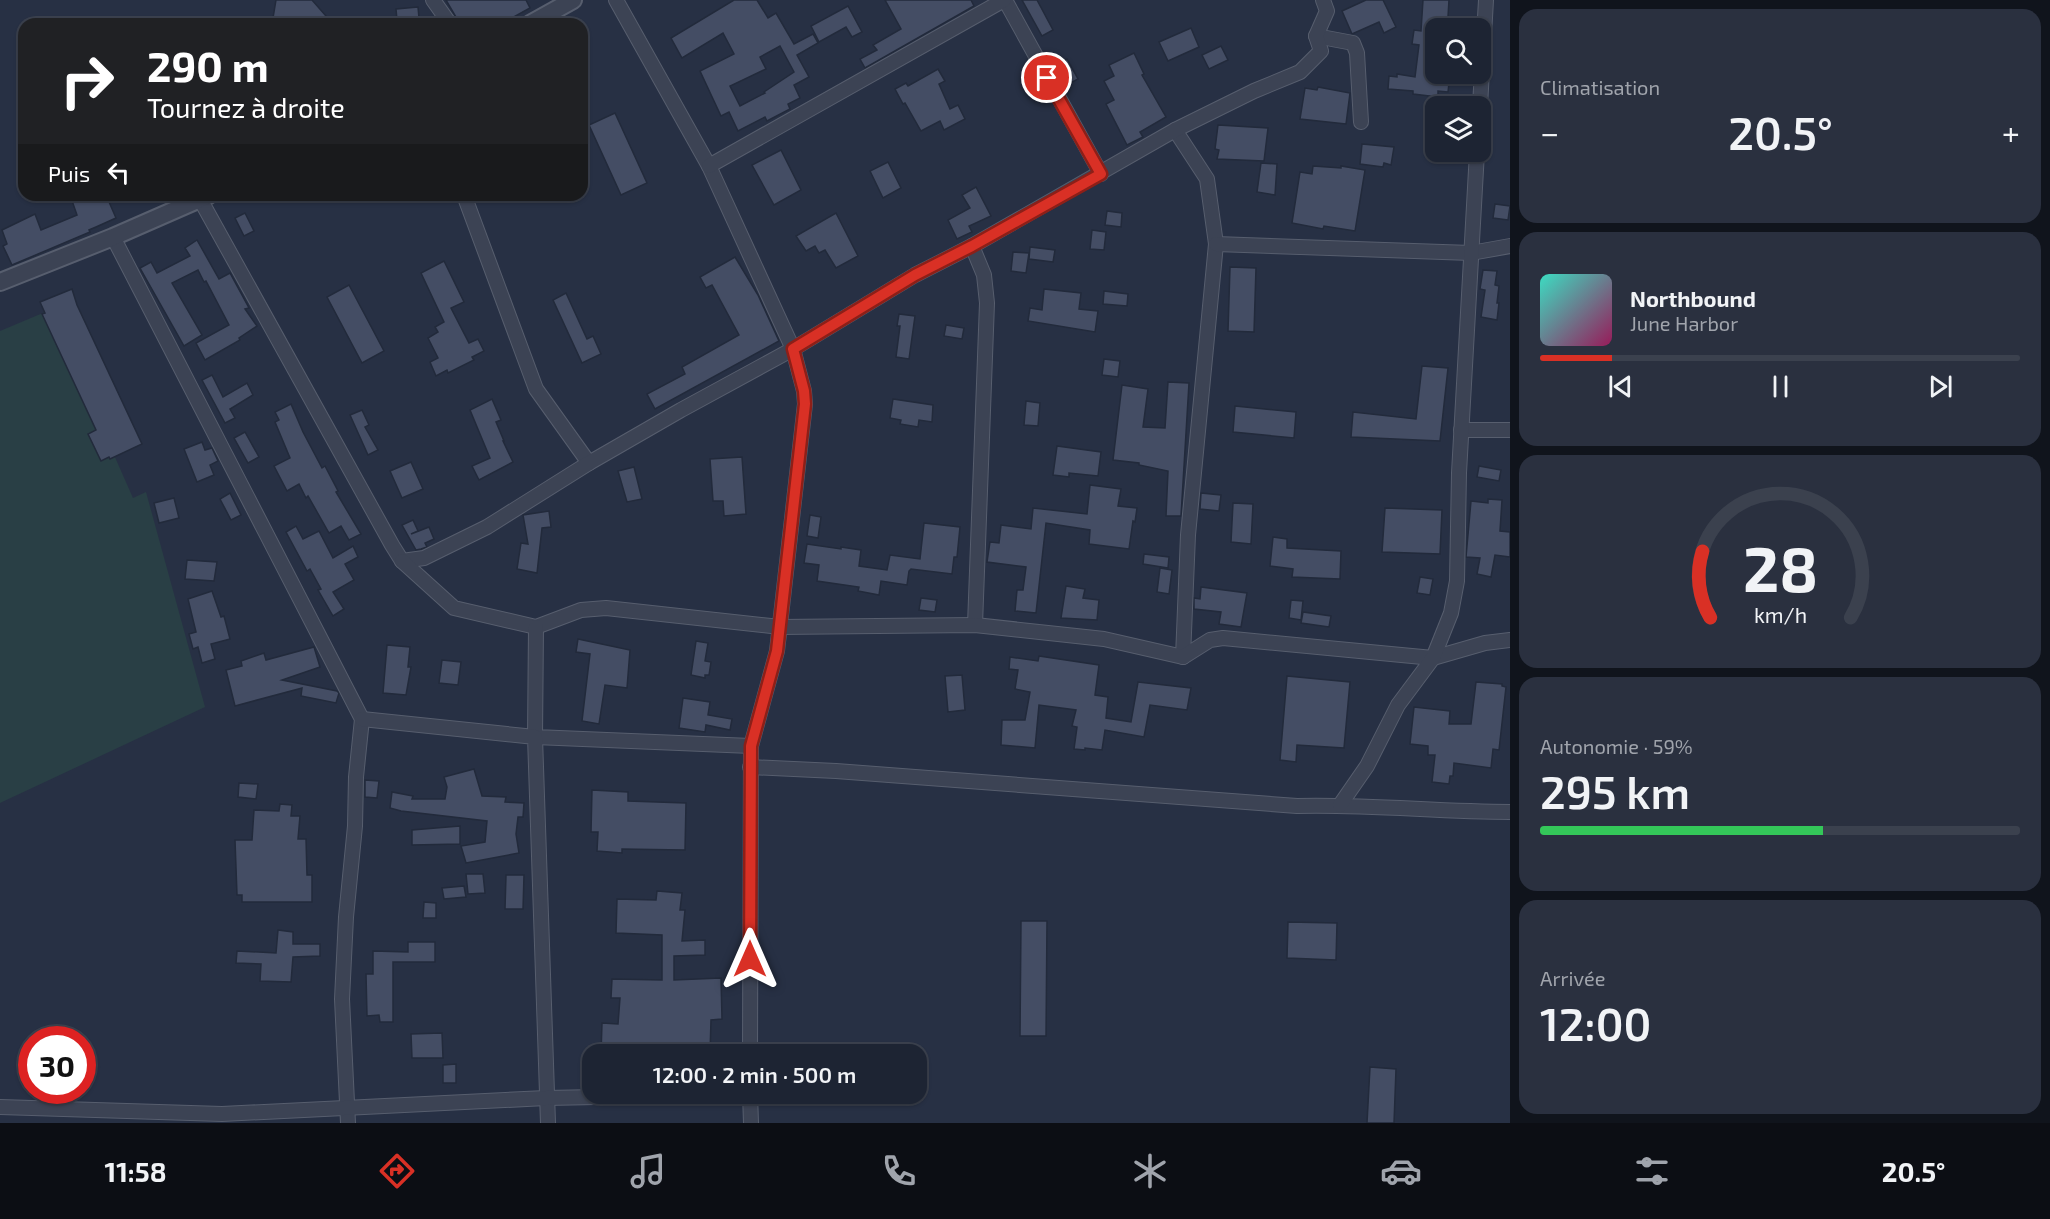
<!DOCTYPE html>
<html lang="fr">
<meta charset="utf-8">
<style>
:root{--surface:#1d2433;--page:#2a303f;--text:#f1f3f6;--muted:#a0a4ac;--line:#3b414e;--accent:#d93025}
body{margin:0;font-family:"Exo 2",sans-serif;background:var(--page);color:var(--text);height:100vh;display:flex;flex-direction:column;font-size:22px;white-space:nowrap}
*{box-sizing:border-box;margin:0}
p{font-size:20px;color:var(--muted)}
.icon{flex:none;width:33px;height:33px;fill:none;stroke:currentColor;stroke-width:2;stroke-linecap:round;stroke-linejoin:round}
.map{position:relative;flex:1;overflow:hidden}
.side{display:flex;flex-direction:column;gap:9px;padding:9px;background:#10141c;width:540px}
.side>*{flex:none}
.guide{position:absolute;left:18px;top:18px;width:570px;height:183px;border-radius:18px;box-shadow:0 2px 4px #0004,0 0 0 2px var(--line);background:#202124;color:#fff;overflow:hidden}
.fabs{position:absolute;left:1425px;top:18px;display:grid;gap:12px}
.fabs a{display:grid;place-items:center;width:66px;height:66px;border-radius:12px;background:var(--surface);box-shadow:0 2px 4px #0004,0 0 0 2px var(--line);font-size:30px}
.speed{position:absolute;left:18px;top:1026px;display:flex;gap:12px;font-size:30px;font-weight:700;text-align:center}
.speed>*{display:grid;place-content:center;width:78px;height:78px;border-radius:50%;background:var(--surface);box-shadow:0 2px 4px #0004,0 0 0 2px var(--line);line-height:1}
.speed .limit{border:9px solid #d22;background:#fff;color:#111}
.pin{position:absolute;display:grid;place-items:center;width:51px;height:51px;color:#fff;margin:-26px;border:3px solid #fff;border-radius:50%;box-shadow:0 2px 6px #0007}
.me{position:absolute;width:66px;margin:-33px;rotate:0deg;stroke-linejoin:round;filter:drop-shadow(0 0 4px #0008)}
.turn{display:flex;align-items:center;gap:21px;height:126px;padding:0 30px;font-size:27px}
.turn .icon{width:78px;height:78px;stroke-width:2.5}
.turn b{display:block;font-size:42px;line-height:51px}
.then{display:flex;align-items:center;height:57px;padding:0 30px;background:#0003;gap:12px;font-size:22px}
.big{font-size:45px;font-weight:600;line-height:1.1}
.side .tile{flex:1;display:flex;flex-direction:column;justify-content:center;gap:9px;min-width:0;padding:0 21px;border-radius:18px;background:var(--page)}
.side .dial{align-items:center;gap:0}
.dial svg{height:156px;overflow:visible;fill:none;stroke:var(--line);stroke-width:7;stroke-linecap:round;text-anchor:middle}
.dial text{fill:var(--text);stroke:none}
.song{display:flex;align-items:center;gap:18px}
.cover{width:72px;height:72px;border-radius:9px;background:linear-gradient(135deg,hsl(170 70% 55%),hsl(330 70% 35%))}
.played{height:6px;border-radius:3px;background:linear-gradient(90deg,var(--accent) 15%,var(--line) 15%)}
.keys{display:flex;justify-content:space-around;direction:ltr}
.heat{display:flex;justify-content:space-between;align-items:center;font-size:33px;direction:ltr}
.charge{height:9px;border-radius:4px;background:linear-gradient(90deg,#34c759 59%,var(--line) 0)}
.trip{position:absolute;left:582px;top:1044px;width:345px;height:60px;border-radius:18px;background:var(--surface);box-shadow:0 2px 4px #0004,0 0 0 2px var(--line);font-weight:600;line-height:60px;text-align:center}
.tabs{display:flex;height:96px;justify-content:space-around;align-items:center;background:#0c0e14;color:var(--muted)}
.tabs .icon{width:42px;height:42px}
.tabs .selected{color:var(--accent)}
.tabs b{font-size:27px;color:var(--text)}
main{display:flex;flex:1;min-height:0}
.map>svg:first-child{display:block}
.green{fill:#293f45}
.building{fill:#444d64;stroke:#222a3b;stroke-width:1.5;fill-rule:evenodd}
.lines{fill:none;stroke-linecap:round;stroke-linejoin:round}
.minor-casing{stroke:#575e6e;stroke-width:16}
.tertiary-casing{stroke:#575e6e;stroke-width:20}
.minor{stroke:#3c4354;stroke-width:14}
.tertiary{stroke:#3c4354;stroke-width:16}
.route-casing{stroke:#8d1f18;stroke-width:15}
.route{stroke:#d93025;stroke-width:10}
</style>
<main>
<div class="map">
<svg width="1510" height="1123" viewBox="0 0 1510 1123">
<rect width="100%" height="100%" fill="#273044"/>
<path class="green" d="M50,310L133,498L146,492L205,707L0,803V331Z"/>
<g class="building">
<path d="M276,0H312L333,24H272Z"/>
<path d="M446,0H526L530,8L501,24H460Z"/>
<path d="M734,0H757L768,18L776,13L794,44L813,34L818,43L797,55L809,77L794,85L800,98L788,104L790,109L767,121L765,117L738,131L729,112L721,116L700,71L734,54L723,33L682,58L671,38ZM780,46L794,72L764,92L765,93L740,106L730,86L766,69L760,57Z"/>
<path d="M885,0H971L974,6L865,68L860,59L877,50L873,45L901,29Z"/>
<path d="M1022,0H1037L1053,30L1042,36Z"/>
<path d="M1366,0H1383L1396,27L1384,33L1379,22L1352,34L1342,11Z"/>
<path d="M1423,0H1449L1448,17H1440L1439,28H1436V74H1450L1448,92L1438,91V97L1413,94V91L1388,89L1389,76L1397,77V74L1415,77L1419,45L1412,44L1414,30L1421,31Z"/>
<path d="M848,6L862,32L852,37L846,27L819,42L811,26Z"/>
<path d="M418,7L419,18L397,20L396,9Z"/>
<path d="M1191,28L1199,47L1168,61L1159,42Z"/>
<path d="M1221,46L1228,60L1209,69L1202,55Z"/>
<path d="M1134,53L1144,74L1142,75L1166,117L1140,132L1143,137L1127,145L1106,104L1114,100L1104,81L1114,76L1109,65Z"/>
<path d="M1067,59L1078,79L1067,85L1056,65Z"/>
<path d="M938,69L945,81L939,84L950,109L958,105L965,119L944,130L940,121L921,131L905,103L903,104L895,89L906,83L908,86Z"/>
<path d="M1318,87L1350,93L1346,124L1300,119L1305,88L1317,90Z"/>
<path d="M615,113L647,183L621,195L589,125Z"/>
<path d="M1218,125L1268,128L1264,161L1217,159L1219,150L1215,149Z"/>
<path d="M1362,144L1394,147L1391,165L1384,163L1383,167L1360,164Z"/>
<path d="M781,150L801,190L774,205L752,165Z"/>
<path d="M888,162L901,188L883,198L870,171Z"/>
<path d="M1261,163L1277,164L1275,195L1257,192Z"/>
<path d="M1313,166L1341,168V166L1365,170L1355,231L1324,226L1323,229L1292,223L1300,172L1312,174Z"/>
<path d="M976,187L991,216L969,226L972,232L957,239L948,220L970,208L962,195Z"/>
<path d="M70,195H106L116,218L96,227L89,230L90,232L12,265L3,246L7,244L2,230L35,214L41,230L77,215Z"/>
<path d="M1495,204L1510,206L1508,220L1493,218Z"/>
<path d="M1107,211L1122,213L1121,227L1105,225Z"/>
<path d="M245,213L254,231L244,236L235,218Z"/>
<path d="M836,213L858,256L836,268L825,250L819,253L815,246L806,251L796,236Z"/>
<path d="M1092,230L1106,232L1104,250L1090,249Z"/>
<path d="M197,240L219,279L230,273L249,308L245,309L257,326L239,338L240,340L205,360L196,343L229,325L206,281L204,282L198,270L172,283L202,335L184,346L140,268L151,262L157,273L190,256L185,248Z"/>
<path d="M1030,247L1055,250L1053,262L1029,259Z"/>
<path d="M1013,252L1029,253L1026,273L1011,271Z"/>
<path d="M735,257L758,295L779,341L655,409L647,394L685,374L682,367L739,335L712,285L706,288L700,277Z"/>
<path d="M444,261L464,302L451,308L469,343L478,339L484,351L472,357L474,360L448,373L447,370L436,376L430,362L438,358L428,338L438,332L435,327L444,322L421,273Z"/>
<path d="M1230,267L1256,268L1254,332L1228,331Z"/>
<path d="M1483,270L1497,271L1495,285L1499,286L1497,303H1499L1497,320L1481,317L1485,290L1480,289Z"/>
<path d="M349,285L384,351L362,363L327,297Z"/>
<path d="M72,289L77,305L142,444L110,459L109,457L101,461L88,434L96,430L42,314L45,313L40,302Z"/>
<path d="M1044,289L1081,293L1079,309L1098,311L1095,332L1028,321L1030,308L1042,310Z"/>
<path d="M1104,291L1128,294L1127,306L1103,304Z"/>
<path d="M566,293L587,339L593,336L601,354L582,363L553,300Z"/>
<path d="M899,314L915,316L909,359L896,357L900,326H897Z"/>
<path d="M946,325L964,328L962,339L944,336Z"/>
<path d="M1104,359L1120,361L1118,377L1102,375Z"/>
<path d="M1422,366L1448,368L1440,441L1351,437L1353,412L1416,419Z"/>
<path d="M212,375L223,397L247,383L253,395L230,409L235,418L225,423L202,380Z"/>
<path d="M1168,382L1189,383L1181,516H1166L1168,471L1139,465V463L1113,460L1122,385L1148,389L1143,427L1165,428Z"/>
<path d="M492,399L501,420L496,422L504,441H503L513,462L479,480L472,466L490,458L470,410Z"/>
<path d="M893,399L933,405L932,422L919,420L918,427L900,424L901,420L890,418Z"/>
<path d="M1026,401L1040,403L1038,426L1024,425Z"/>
<path d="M291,404L303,432L322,468L325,466L338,491L336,492L361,534L349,540L341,526L329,533L308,496L306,498L299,484L287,491L274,466L290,458L275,422L279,420L275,412Z"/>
<path d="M1235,406L1296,412L1294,438L1233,432Z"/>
<path d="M362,410L369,425L365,427L378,450L368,455L350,415Z"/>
<path d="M245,432L259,457L248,463L234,438Z"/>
<path d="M202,442L205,450L212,448L218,461L210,465L214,475L197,482L184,449Z"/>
<path d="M1057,446L1101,452L1098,476L1069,473V477L1053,475Z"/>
<path d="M742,457L746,514L724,516L723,501H713L710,459Z"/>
<path d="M411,462L423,489L402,498L390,471Z"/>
<path d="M1479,466L1501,470L1499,481L1477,477Z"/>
<path d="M634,467L642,499L627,502L618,471Z"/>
<path d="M1090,485L1121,489L1118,506L1137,508L1135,522L1133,521L1129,549L1089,544L1090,530L1046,523L1036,613L1015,611L1017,590H1023L1026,567L987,562L990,542L999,543L1001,525L1031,529L1033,508L1087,514Z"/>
<path d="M230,493L241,515L231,520L220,499Z"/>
<path d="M1201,493L1221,495L1219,511L1200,509Z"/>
<path d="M174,498L179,518L159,523L154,503Z"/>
<path d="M1488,499L1502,500L1500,531L1510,532V557L1495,555L1491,577L1477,574L1480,558L1466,557L1471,501L1488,503Z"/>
<path d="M1233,503L1253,504L1251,544L1231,542Z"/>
<path d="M1385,508L1442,510L1440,554L1382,552Z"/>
<path d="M549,511L551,527L542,528L537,573L517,569L521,543L528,544L523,515Z"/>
<path d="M810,515L821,517L818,538L807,536Z"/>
<path d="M413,520L418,531L411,534L429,527L434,539L425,543L427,547L421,549L416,550L402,525Z"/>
<path d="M924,523L960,527L957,557H954L952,574L911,569L909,571L907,585L881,581L879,595L858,591L859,587L817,581L819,565L804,563L807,544L841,549V547L861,550L859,566L887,570L890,555L920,559Z"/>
<path d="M296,526L303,539L319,531L333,558L353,546L358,557L345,564L354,580L333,592L344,609L333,616L318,590L321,589L310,569L307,571L286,532Z"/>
<path d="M1273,537L1287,539V548L1341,551L1340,579L1292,577L1293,569L1270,566Z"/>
<path d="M1144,554L1169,557L1168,568L1143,564Z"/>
<path d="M187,560L217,562L214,581L185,579Z"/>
<path d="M1160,568L1172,570L1169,594L1157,592Z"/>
<path d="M1420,577L1433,579L1430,595L1417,593Z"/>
<path d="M1066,586L1085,589L1083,598L1099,600L1097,620L1061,618Z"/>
<path d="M1201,587L1247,593L1241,627L1219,624L1221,612L1194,609V598L1200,599Z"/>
<path d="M212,591L221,617L224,616L230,639L211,644L215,659L202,663L198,647L193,649L189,634L196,632L188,599Z"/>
<path d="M921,598L937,600L935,612L919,610Z"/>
<path d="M1291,600L1303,601L1301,620L1289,618Z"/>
<path d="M1303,612L1331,616L1329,627L1301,623Z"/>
<path d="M578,639L630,650L627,688L605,685L599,724L582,721L590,654L576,652Z"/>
<path d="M696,641L708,643L705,661L711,662L709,675H705V678L691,675Z"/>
<path d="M387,645L410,647L408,667H411L406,695L383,693Z"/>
<path d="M314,647L320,667L282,680L337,691L339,693L336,703L301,696L302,688L235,706L226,670L242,666L241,661L264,653L266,660Z"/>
<path d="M1039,656L1099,665L1095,695L1108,697L1106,718L1131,722L1138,682L1191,688L1187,710L1150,705L1144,737L1105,730L1102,750L1085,748V750L1074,749L1077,727L1072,726L1076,710L1039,705L1035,748L1001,745L1002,720H1025L1030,692L1015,689L1018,670L1009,669L1010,657L1038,661Z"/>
<path d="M442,660L461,662L458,685L439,683Z"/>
<path d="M962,675L965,710L948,712L945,676Z"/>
<path d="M1287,676L1350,682L1344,748L1297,745L1296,762L1280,760Z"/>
<path d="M1476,682L1502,684V686L1506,687L1499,750L1493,749L1491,768L1454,763L1453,776H1450L1449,784L1432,782L1435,755H1428V746L1410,744L1414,707L1450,711L1449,724H1471Z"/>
<path d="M683,698L710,702L708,715L732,719L730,730L706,725L705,732L679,728Z"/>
<path d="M474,769L482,796L506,797L505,802L524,803L523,817H518L516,834L519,853L466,863L461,846L485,842L487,821L401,811L390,808L392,792L413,796L412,799H445L447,787L444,777Z"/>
<path d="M365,780L379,781L377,798L365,797Z"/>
<path d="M239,783L258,784L256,799L238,797Z"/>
<path d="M592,790L628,792V801L686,803L685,850L622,849V853L597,851L598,832H591Z"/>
<path d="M280,804L292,805L291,816H300L298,839H306L307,875H312V902H242V895H237L235,840H252L254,810L279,811Z"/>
<path d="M460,826V844L412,845V830Z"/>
<path d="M466,874H483L485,893L468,894Z"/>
<path d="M506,875H524L523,909H505Z"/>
<path d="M464,886L466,897L444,899L442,888Z"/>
<path d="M657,891L682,893L680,910H685L682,941L705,940V955L674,956V980L721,978L722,1019L711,1020L710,1054H665V1051L637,1049V1054H601L602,1023L618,1024L620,998H611L612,979L662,980V935L616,933L617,899L656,900Z"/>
<path d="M424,902L436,903V918H423Z"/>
<path d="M1021,921H1047L1046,1036H1020Z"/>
<path d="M1288,922L1337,923L1336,960L1287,958Z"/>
<path d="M278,930L293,932V944H320V956L293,957L291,982L260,981L261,964L236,963L237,951L276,953Z"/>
<path d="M408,942H435V962H393V1022H380L379,1015L367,1016L366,974H373V951L408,952Z"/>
<path d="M442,1033L443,1058H412L411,1034Z"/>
<path d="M456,1064V1083H443V1065Z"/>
<path d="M1370,1067L1396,1069L1394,1123H1367Z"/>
</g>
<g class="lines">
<g class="minor-casing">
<g id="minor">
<path d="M433,0L450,24"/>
<path d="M616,0L709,166L793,349L804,391L805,404L777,651L751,746L750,1054"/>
<path d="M1005,0L1101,174"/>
<path d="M1316,36L1353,43L1357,53L1361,122"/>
<path d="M1480,106L1486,0"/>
<path d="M1175,130L1207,179L1216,244L1188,535L1183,657"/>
<path d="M709,166L1004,0"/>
<path d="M464,195L536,389L589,463"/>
<path d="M200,199L392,545L402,561L424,558L487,527L589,463L681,410L793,349L915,275L972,246L1175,130L1254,91L1300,72L1321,51L1316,36L1327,11L1323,0"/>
<path d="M113,237L362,719L356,777L355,826L346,917L342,999L348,1123"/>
<path d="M1216,244L1471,253L1510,246"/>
<path d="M972,246L984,275L987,303L975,625"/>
<path d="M1461,430H1510"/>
<path d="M402,561L454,608L536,627L581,610L606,608L780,627L975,625L1104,639L1183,657L1210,640L1223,638L1433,658L1485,643L1510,640"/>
<path d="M536,627L535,737L751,746"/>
<path d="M362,719L535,737L548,1123"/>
<path d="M750,767L836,771L1297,806C1368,804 1439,812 1510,812"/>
<path d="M1340,805L1367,766L1398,705L1433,658L1451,613L1457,581L1459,473L1477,152"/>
<path d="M750,1094L751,1123"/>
<path d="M0,1107L222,1114L546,1098L750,1094"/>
</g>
</g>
<g class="tertiary-casing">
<g id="tertiary">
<path d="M530,24L573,0"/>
<path d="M0,282L113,237L209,195"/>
</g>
</g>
<use href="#minor" class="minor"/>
<use href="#tertiary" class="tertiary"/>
</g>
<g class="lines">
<g class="route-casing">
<path id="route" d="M750,959L751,746L777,651L805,404L804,391L793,349L915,275L972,246L1101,174L1047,78"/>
</g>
<use href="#route" class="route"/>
</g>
</svg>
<div class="fabs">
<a><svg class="icon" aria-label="search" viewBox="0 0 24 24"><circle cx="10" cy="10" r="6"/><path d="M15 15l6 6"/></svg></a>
<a><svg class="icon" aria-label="layers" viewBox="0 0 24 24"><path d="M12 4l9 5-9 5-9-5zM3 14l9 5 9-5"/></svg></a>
</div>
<div class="speed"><div class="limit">30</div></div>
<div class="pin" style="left:1047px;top:78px;background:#d93025"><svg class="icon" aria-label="arrive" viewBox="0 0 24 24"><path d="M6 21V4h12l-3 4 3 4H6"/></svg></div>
<svg class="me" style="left:750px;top:959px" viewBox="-20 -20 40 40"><path d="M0-17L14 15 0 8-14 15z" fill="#d93025" stroke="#fff" stroke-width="4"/></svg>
<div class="trip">12:00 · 2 min · 500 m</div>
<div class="guide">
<div class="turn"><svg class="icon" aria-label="right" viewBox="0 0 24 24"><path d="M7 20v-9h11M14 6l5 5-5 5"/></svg><div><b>290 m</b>Tournez à droite</div></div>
<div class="then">Puis<svg class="icon" aria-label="left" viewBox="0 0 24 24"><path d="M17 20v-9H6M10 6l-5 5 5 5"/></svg></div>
</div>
</div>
<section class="side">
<div class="tile"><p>Climatisation</p>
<div class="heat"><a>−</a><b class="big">20.5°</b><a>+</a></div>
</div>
<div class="tile">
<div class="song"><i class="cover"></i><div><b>Northbound</b><p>June Harbor</p></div></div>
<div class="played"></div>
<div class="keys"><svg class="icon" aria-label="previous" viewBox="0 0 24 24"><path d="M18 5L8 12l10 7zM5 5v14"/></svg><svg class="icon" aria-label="pause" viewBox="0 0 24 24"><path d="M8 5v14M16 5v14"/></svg><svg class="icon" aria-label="next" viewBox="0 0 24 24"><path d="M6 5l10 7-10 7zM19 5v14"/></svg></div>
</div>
<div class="tile dial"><svg viewBox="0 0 100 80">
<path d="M14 69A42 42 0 1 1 86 69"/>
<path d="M14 69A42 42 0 0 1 10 35" stroke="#d93025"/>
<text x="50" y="56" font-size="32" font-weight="700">28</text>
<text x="50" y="72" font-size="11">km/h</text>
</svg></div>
<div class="tile"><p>Autonomie · 59%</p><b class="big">295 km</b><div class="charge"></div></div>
<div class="tile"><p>Arrivée</p><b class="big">12:00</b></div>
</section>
</main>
<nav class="tabs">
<b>11:58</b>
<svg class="icon selected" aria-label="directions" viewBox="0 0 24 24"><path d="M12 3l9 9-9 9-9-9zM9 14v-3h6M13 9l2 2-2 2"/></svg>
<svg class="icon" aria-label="music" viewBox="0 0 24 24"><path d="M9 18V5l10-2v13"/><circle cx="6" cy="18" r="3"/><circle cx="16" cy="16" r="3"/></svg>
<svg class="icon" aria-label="phone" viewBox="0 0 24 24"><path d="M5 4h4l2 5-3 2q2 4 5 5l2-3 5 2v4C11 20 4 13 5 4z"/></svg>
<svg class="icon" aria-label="climate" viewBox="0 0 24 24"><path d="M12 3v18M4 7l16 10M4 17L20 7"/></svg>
<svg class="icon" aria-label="car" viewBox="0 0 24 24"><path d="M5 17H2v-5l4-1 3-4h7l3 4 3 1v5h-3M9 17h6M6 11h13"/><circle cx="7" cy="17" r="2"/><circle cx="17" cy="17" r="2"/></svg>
<svg class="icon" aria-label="filters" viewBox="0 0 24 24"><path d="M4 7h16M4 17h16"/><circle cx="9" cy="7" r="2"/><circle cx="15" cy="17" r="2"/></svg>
<b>20.5°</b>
</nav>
